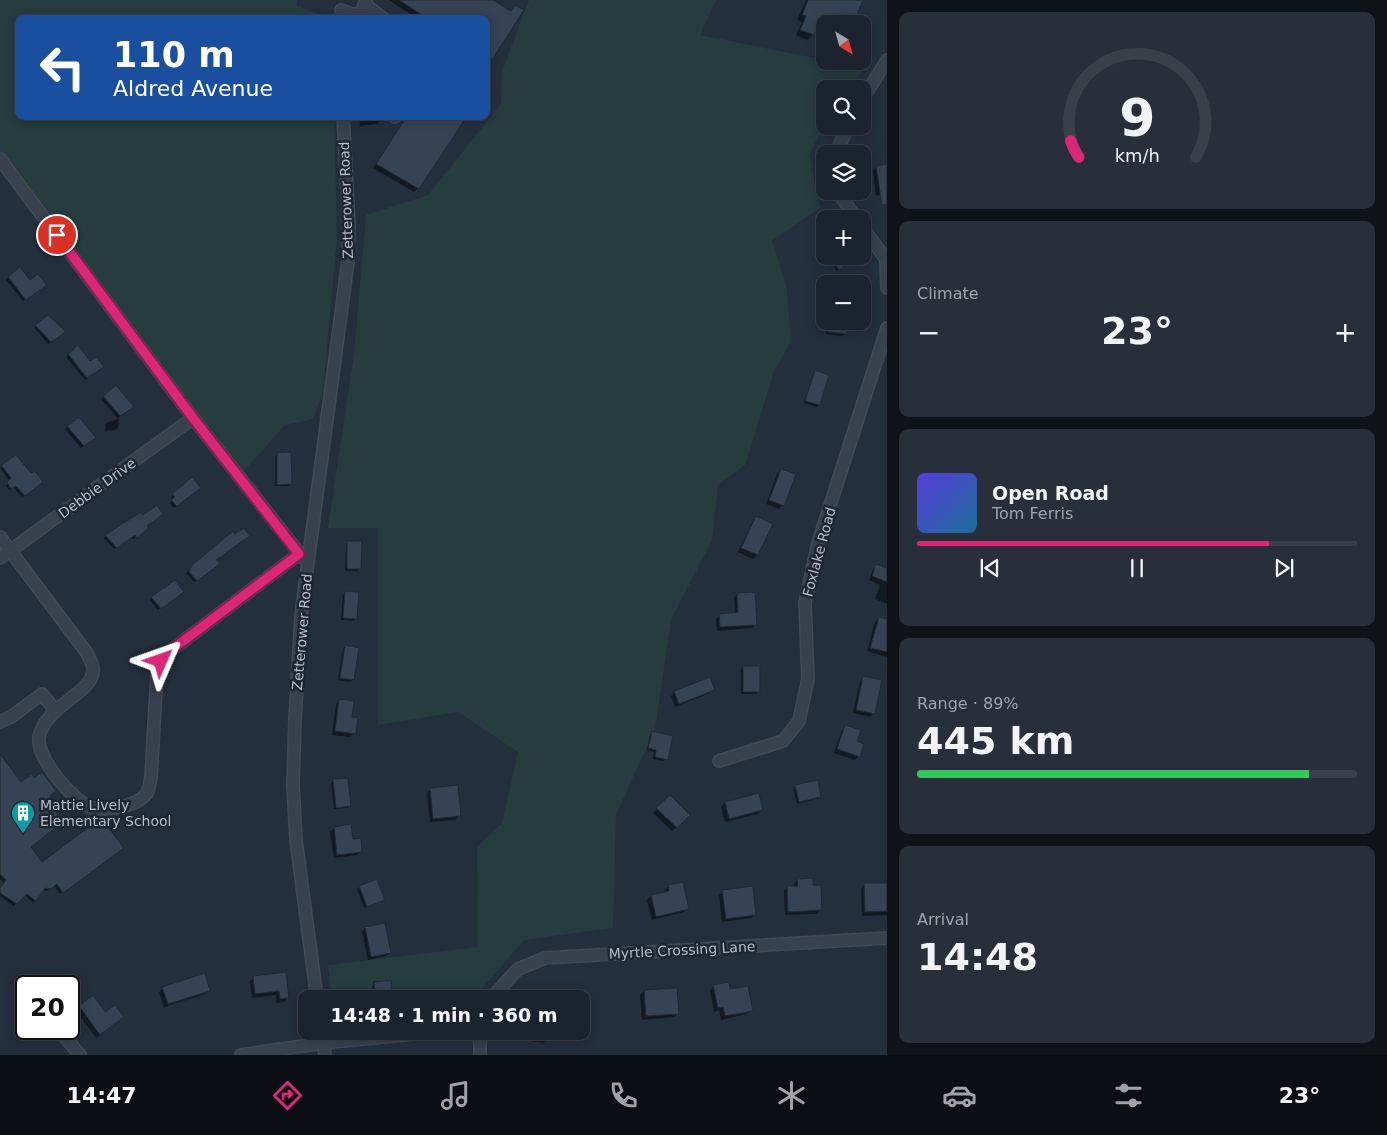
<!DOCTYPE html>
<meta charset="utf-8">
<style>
:root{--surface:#1b232e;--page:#282f3a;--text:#f1f3f6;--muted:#a0a4aa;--line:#39404a;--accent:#db2777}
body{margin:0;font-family:"DejaVu Sans",sans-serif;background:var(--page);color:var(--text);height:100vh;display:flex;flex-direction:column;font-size:19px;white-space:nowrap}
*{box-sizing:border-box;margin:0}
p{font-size:16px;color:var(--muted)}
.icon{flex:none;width:28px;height:28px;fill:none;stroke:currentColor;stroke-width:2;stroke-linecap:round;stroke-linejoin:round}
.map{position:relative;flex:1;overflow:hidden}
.panel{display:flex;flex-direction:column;gap:12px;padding:12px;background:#0f1319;width:500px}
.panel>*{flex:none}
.guide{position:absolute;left:15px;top:15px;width:475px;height:105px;border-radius:10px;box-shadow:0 2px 12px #0003,0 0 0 1px var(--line);background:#1a4fa0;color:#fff;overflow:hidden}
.needle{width:32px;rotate:143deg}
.buttons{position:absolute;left:816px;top:15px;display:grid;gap:10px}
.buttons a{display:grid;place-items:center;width:55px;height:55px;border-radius:10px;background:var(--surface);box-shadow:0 2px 12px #0003,0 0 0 1px var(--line);font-size:25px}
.speed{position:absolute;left:15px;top:975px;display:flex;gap:10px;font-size:25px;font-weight:700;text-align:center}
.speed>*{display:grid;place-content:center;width:65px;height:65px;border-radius:50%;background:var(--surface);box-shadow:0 2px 12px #0003,0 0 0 1px var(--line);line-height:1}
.speed .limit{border:2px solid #111;border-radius:8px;background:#fff;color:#111}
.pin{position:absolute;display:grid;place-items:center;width:42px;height:42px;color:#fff;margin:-21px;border:2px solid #fff;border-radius:50%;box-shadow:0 1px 5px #0007}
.me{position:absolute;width:55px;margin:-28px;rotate:47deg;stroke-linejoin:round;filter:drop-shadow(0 0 4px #0008)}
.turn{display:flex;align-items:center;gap:18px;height:105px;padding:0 15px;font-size:22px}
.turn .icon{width:65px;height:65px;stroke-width:2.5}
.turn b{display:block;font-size:35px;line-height:42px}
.big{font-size:38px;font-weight:700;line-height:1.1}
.panel .widget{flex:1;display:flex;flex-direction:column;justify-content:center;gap:8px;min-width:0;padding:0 18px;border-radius:10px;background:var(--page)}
.panel .dial{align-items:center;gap:0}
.dial svg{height:130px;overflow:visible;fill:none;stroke:var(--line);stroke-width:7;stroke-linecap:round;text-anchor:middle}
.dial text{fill:var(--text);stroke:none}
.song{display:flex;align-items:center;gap:15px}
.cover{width:60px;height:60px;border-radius:8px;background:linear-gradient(135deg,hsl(250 70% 55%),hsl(200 70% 35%))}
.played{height:5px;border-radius:2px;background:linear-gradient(90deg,var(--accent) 80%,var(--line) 80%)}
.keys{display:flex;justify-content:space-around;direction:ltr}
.heat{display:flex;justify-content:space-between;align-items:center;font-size:28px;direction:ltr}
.charge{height:8px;border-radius:4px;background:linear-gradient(90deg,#34c759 89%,var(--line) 0)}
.trip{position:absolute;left:298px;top:990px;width:292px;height:50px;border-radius:10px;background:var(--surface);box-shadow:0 2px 12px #0003,0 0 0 1px var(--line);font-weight:700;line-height:50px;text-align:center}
.dock{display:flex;height:80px;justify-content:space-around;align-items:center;background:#0b0e12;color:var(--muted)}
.dock .icon{width:35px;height:35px}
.dock .on{color:var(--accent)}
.dock b{font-size:22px;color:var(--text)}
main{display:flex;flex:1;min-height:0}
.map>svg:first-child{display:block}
.green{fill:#263c3f}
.shadow{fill:#0007}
.building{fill:#364354;stroke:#1f2835}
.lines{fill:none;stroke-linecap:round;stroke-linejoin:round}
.minor-casing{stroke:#414a57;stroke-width:14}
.minor{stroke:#38414e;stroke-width:11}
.route-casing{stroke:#8e194d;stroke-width:12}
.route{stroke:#db2777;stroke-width:9}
.labels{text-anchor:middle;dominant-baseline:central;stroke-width:5;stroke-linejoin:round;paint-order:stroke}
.street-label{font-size:14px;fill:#b4bcc9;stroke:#1d2633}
.poi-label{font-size:14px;fill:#b4bcc9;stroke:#1d2633;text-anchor:start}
</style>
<main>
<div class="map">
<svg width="887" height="1055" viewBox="0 0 887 1055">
<rect width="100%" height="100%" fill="#242f3e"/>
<g class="green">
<path d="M0,0H297V6L330,19H19V116H334L337,237L323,392L313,419L285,425L242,473L0,152Z"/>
<path d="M529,0H716L700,35L865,68L848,89H825V126L809,154L820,208L772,241L787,288L791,342L774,371L745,465L718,485L712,540L671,620L655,729L616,814L613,928L524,940L485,985L468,999H332L328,965L478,947L477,847L502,823L518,752L458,712L378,725V528H328L354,354L366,215L428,195L501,104L502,72Z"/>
</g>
<g class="shadow">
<path d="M389,0H491L510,13L491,59L487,63L486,19H418Z"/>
<path d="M806,0H862L851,24H825V30L816,26L813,35L807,40L796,35L802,22L797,20Z"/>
<path d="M359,116H381V120L377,124L360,126Z"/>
<path d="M407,116L418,188L414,192L373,168Z"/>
<path d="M877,167L887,194L876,196L873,171Z"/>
<path d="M825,242V256L819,248Z"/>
<path d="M825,256H848V262L837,271Z"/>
<path d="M20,268L30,281L43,287L23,301L6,280Z"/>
<path d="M828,321H847L845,334L842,336L826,334Z"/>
<path d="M36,326L62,335L48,344L34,328Z"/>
<path d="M68,355L90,363L100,369L85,380L66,357Z"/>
<path d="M815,372L819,405L817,407L804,403L813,374Z"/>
<path d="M115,386L130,410L119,417L118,428L115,430L105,431L106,424L108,422L118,419L101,399Z"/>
<path d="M79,418L92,440L81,448L65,429Z"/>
<path d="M277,455L291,484L289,486H275V457Z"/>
<path d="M2,466L39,484L22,497L14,488L9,490L6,486L10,482L0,468Z"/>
<path d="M781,470L783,505L779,509L766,504L777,474Z"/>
<path d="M192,479L197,491L174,508L170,503L173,500L171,497Z"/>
<path d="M756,517L772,524L757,555L753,559L738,552L753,521Z"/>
<path d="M145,526V531L134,539L132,537L114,549L104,538L106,536Z"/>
<path d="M233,533L215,561L216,567L194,582L187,574V572Z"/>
<path d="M348,542L360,568L358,571H345L346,545Z"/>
<path d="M877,565L887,569V604L875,599L880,585L869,580L873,569Z"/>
<path d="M346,593L356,618L354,621L341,620L343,595Z"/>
<path d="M180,594L158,610L150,600L152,598Z"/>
<path d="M737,594L756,624L752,628L717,631L716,619L720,615L735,614L734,598Z"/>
<path d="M879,618L887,620V657L867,651L875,622Z"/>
<path d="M345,647L353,680L350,682L338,680L343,649Z"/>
<path d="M744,667L758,691L756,694H741V669Z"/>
<path d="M864,677L874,713L870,717L853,713L860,681Z"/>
<path d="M714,689L710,693L675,707L671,696L674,692Z"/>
<path d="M340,700L350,718L354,733L350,737L332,735L336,704Z"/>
<path d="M846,726L856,742L859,756L855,760L834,753L842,730Z"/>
<path d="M653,732L666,759L664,761L653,759L654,752L647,750L650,735Z"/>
<path d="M0,756L21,784L49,796L52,800L48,803L29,847L41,864L120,850L60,894L54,885L47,891L42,890L33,903L24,895L14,906L0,896V889L4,883L0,879Z"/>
<path d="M334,780L350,806L347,808L334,809L331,783Z"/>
<path d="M796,786L820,797L817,799L797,804L793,789Z"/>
<path d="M431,789L459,816L455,820L430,822L427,793Z"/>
<path d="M758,795L762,810L758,814L725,822L721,807L725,803Z"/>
<path d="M670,796L688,815L672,831L653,813Z"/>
<path d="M334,828L352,840L361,851L357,855L334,858L330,832Z"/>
<path d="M798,880L812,886L820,910L817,914L785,915L784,891L788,887H794V884Z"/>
<path d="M887,884V915L862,916L861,889L865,885Z"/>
<path d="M669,886L688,908L684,912L652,920L647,900L651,896L665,893V890Z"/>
<path d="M360,887L383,900L364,908L357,889Z"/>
<path d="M723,892L755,915L751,918L722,922L719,895Z"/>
<path d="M365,928L390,952L386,956L368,960L362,932Z"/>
<path d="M285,974L288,998L284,1002L276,1003V995L252,998L250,981L254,978Z"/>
<path d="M374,983L391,999H373L372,986Z"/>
<path d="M714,986L729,991L751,1010L747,1014L721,1020L719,1010L714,1012L710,990Z"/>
<path d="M163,988L209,990L205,994L164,1007L159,992Z"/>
<path d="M644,991L678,1013L674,1017L642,1020L640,995Z"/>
<path d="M93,997L105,1014L119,1021L96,1038L76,1011Z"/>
<path d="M512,1031H548L547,1040L543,1043L510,1038Z"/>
</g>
<g class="building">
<path d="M399,0H493L511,11L515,5L524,10L492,60L486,56V19H428Z"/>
<path d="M808,0H863L853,24H827L820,21L814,35L800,30L806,16L802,15Z"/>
<path d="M407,116H467L419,189L376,164Z"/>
<path d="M887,164V205H882L876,166Z"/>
<path d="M829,256H857L839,270Z"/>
<path d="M20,267L30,280L38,274L47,285L26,300L8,277Z"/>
<path d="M48,315L66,332L51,342L35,325Z"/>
<path d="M829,321H848L846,334L828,332Z"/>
<path d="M78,345L90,361L96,357L104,367L87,378L68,354Z"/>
<path d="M815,370L829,375L820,405L805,401Z"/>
<path d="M116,385L134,407L120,416L103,396Z"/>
<path d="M79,417L96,438L84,446L67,426Z"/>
<path d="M291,452L292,484L277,485V453Z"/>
<path d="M16,455L31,473L35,471L43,482L25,496L16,486L11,489L7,482L11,478L1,465Z"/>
<path d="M781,469L796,474L784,506L769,500Z"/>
<path d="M192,477L201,488L177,506L171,500L175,497L172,494Z"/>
<path d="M157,505L163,514L147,526L149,528L137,538L135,535L117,548L105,535L141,512L143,515Z"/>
<path d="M756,516L773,524L758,555L741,548Z"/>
<path d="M244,528L250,536L216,560L220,564L197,581L189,572L192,565L233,531L235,534Z"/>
<path d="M347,541H362L361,569H347Z"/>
<path d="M876,564L887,568V582L872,576Z"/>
<path d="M175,580L184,592L161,609L151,597Z"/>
<path d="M345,591L359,592L357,619L343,618Z"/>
<path d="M755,592L757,625L720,627L719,614L738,612L737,593Z"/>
<path d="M879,617L887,619V652L870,648Z"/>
<path d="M345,645L359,648L354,680L340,678Z"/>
<rect x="743" y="666" width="17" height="26"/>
<path d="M863,676L882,680L875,714L856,710Z"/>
<path d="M710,677L715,690L679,704L674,691Z"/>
<path d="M339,699L354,701L352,717L358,718L356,734L335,731Z"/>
<path d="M845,725L861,730L857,741L864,744L860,757L837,749Z"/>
<path d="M652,731L673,736L668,760L655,757L656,750L648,748Z"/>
<path d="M0,754L21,782L32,774L34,778L42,772L56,791L50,796L54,800L49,802L63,822L31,847L42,862L101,818L124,848L63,893L57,884L51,889L45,888L36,901L27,894L17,904L0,893V888L6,880L0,874Z"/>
<path d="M348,778L351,806L336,808L333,779Z"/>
<path d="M818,780L821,797L799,802L795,785Z"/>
<path d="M458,785L461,816L433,819L430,788Z"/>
<path d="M759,793L763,810L729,819L725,802Z"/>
<path d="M670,795L690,815L677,828L656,808Z"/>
<path d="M351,824L353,839L361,838L362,852L337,855L334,827Z"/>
<path d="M813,878V885H821L822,910L788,912L787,886H798L797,879Z"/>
<path d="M377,879L385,900L367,907L359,886Z"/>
<path d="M683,882L689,909L656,917L651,895L669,891L668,885Z"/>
<path d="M864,883H887V911L865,912Z"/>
<path d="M753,886L756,915L726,919L722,890Z"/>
<path d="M385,923L391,953L371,957L365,927Z"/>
<path d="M286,972L289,998L280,999L279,991L255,994L253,976Z"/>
<path d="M205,973L210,991L168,1004L162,987Z"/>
<path d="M391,980L392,999H375L374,982Z"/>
<path d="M729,982L730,989L748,986L753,1011L725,1016L723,1007L718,1008L713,985Z"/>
<path d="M677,988L679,1014L646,1016L644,990Z"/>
<path d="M93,995L105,1012L115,1005L124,1017L100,1035L79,1006Z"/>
<path d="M523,1031H549L548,1040L523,1036Z"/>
</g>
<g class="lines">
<g class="minor-casing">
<g id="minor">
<path d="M365,4L384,19"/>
<path d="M341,10L355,15L362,11L366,0"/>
<path d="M862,100L887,60"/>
<path d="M395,117V116"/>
<path d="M835,154L849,126"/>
<path d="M0,159L193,418L303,558"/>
<path d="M837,191L857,219"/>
<path d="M862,227L886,259L887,288"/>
<path d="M0,537L87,653C89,658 94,666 93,671C93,693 43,707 39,738C37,759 74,803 93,808C109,811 138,806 147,793C149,789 150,782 151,778L157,672L161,661L170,651L299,554"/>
<path d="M0,558L193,418"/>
<path d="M0,722L11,717L42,694L55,710"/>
<path d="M719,761L783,741L799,721L808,679L805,603L818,543L887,328"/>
<path d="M317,999L296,840L293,784L295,720L301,615L348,261L349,224L343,116"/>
<path d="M493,999L496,993L518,969L545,958L887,938"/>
<path d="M58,1029L80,1055"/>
<path d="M322,1031L325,1055"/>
<path d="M480,1031V1055"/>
<path d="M241,1055L323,1043L444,1031"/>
</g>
</g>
<use href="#minor" class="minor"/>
</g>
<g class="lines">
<g class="route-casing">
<path id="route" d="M57,235L193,418L299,554L170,651L161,661"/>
</g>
<use href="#route" class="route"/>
</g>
<defs>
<g id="building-pin" transform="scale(1.25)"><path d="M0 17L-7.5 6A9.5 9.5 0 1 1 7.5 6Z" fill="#0f9aa8" stroke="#1d2633"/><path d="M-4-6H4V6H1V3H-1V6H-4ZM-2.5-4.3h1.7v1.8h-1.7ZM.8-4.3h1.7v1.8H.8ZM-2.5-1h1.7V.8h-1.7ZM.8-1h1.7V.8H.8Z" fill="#fff"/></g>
</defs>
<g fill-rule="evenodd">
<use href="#building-pin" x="23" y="813"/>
</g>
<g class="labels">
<g class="street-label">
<text transform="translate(346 200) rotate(-92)">Zetterower Road</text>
<text transform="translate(97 488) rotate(-36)">Debbie Drive</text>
<text transform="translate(819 552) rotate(-75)">Foxlake Road</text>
<text transform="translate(302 632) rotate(-85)">Zetterower Road</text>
<text transform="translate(682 950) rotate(-3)">Myrtle Crossing Lane</text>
</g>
<g class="poi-label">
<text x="40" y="805">Mattie Lively<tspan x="40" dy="16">Elementary School</tspan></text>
</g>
</g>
</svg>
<div class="buttons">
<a><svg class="needle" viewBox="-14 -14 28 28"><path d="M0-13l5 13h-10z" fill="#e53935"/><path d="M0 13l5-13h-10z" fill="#a0a4aa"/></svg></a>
<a><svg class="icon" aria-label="search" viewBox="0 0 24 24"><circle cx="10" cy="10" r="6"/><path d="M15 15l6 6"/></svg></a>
<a><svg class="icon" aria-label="layers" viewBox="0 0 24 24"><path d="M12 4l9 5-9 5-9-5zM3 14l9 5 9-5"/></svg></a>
<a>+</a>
<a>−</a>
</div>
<div class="speed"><div class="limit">20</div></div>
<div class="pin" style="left:57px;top:235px;background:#d93025"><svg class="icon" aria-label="arrive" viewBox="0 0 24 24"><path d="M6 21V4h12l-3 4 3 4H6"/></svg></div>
<svg class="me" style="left:161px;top:661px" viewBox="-20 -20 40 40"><path d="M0-17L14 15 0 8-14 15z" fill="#db2777" stroke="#fff" stroke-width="4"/></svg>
<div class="trip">14:48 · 1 min · 360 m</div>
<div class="guide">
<div class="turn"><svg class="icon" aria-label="left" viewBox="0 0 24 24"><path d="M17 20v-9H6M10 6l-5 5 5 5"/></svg><div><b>110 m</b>Aldred Avenue</div></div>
</div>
</div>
<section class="panel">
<div class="widget dial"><svg viewBox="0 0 100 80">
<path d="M14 69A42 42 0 1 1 86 69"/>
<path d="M14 69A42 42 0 0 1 9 59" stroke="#db2777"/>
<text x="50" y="56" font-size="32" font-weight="700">9</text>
<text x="50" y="72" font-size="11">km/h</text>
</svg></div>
<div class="widget"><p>Climate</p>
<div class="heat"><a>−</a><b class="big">23°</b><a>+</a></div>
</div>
<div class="widget">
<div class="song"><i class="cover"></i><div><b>Open Road</b><p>Tom Ferris</p></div></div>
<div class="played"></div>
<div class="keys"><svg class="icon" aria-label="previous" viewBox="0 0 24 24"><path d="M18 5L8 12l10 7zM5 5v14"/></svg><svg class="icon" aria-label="pause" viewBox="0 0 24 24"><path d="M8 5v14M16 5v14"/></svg><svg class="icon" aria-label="next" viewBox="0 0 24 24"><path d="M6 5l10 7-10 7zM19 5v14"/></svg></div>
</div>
<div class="widget"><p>Range · 89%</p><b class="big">445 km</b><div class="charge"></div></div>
<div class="widget"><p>Arrival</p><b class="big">14:48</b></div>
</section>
</main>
<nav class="dock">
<b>14:47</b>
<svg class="icon on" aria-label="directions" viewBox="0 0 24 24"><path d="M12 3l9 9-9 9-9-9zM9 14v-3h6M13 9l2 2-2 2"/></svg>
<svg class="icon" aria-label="music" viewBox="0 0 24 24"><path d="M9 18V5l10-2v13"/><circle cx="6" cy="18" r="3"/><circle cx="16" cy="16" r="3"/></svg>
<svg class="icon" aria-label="phone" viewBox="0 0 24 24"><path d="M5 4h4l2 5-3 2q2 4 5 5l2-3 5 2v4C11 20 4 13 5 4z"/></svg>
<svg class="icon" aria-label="climate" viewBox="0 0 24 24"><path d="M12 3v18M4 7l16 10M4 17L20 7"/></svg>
<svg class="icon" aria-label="car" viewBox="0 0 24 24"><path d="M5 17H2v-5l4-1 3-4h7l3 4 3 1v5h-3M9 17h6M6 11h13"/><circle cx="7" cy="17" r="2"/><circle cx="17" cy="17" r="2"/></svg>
<svg class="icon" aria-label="filters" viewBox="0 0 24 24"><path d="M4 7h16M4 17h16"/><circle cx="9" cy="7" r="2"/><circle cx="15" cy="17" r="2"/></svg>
<b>23°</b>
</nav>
